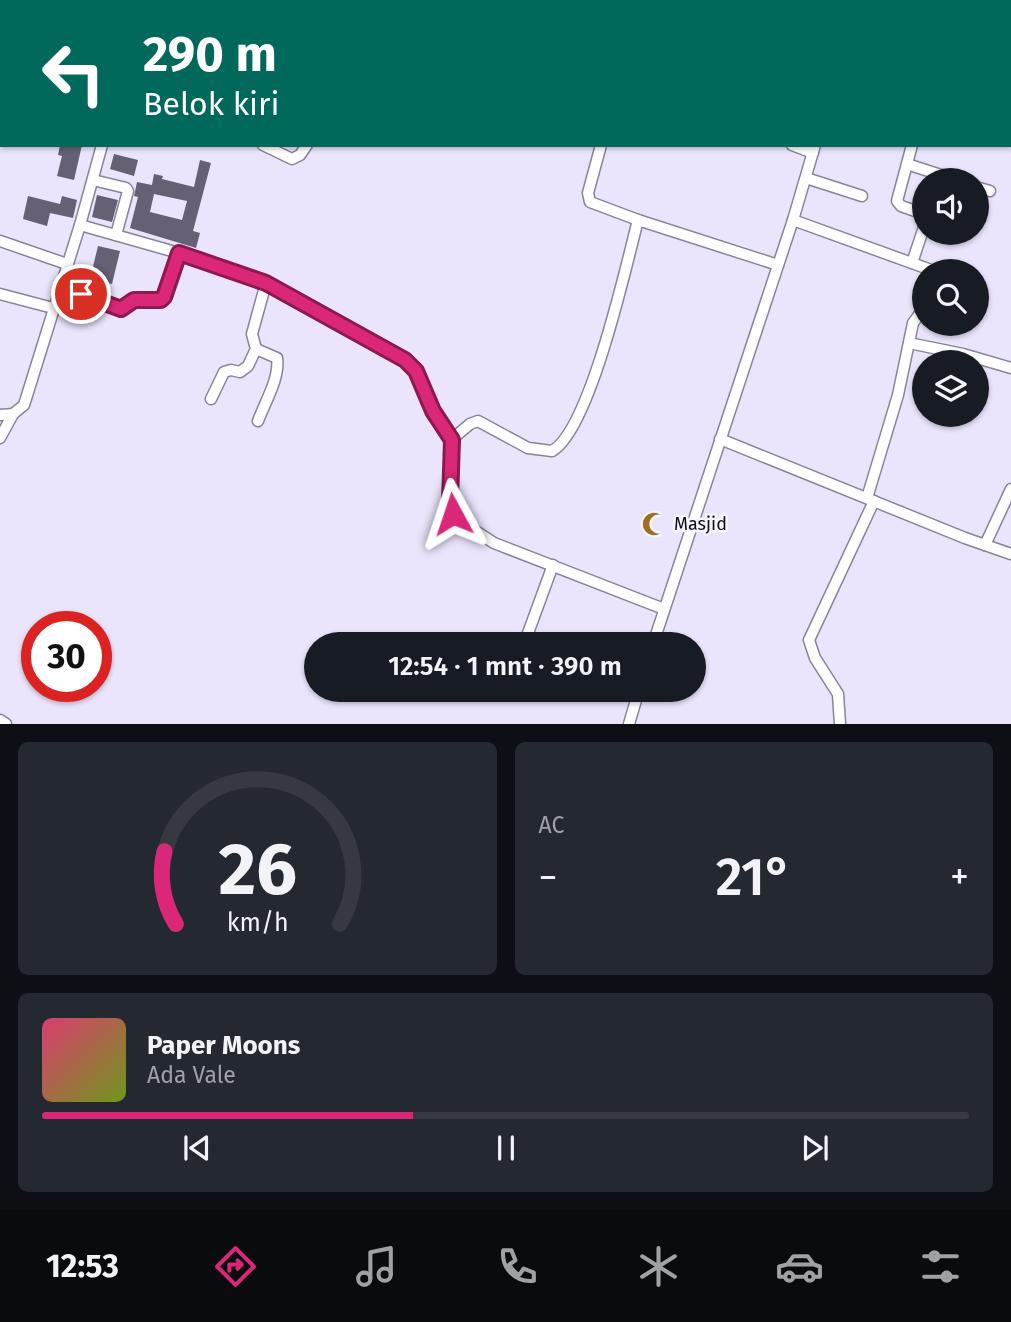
<!DOCTYPE html>
<html lang="id">
<meta charset="utf-8">
<style>
:root{--surface:#171b24;--page:#242831;--text:#f1f3f6;--muted:#9ea1a6;--line:#363941;--accent:#db2777}
body{margin:0;font-family:"Fira Sans",sans-serif;background:var(--page);color:var(--text);height:100vh;display:flex;flex-direction:column;font-size:26px;white-space:nowrap}
*{box-sizing:border-box;margin:0}
p{font-size:23px;color:var(--muted)}
.icon{flex:none;width:38px;height:38px;fill:none;stroke:currentColor;stroke-width:2;stroke-linecap:round;stroke-linejoin:round}
.map{position:relative;height:724px;overflow:hidden}
.side{display:flex;flex-direction:column;gap:18px;padding:18px;background:#0d0f14;flex:1}
.side>*{flex:none}
.hud{position:absolute;left:0px;top:0px;width:1012px;height:147px;box-shadow:0 2px 5px #0004;background:#00695c;color:#fff;overflow:hidden}
.tools{position:absolute;left:912px;top:168px;display:grid;gap:14px}
.tools a{display:grid;place-items:center;width:77px;height:77px;border-radius:50%;background:var(--surface);box-shadow:0 2px 5px #0004;font-size:35px}
.speed{position:absolute;left:21px;top:611px;display:flex;gap:14px;font-size:35px;font-weight:700;text-align:center}
.speed>*{display:grid;place-content:center;width:91px;height:91px;border-radius:50%;background:var(--surface);box-shadow:0 2px 5px #0004;line-height:1}
.speed .limit{border:10px solid #d22;background:#fff;color:#111}
.pin{position:absolute;display:grid;place-items:center;width:60px;height:60px;color:#fff;margin:-30px;border:4px solid #fff;border-radius:50%;box-shadow:0 2px 7px #0007}
.me{position:absolute;width:77px;margin:-38px;rotate:355deg;stroke-linejoin:round;filter:drop-shadow(0 0 5px #0008)}
.turn{display:flex;align-items:center;gap:24px;height:147px;padding:0 28px;font-size:32px}
.turn .icon{width:91px;height:91px;stroke-width:2.5}
.turn b{display:block;font-size:49px;line-height:60px}
.big{font-size:52px;font-weight:600;line-height:1.1}
.side .tile{flex:1;display:flex;flex-direction:column;justify-content:center;gap:10px;min-width:0;padding:0 24px;border-radius:10px;background:var(--page)}
.side .dial{align-items:center;gap:0}
.dial svg{height:182px;overflow:visible;fill:none;stroke:var(--line);stroke-width:7;stroke-linecap:round;text-anchor:middle}
.dial text{fill:var(--text);stroke:none}
.song{display:flex;align-items:center;gap:21px}
.cover{width:84px;height:84px;border-radius:10px;background:linear-gradient(135deg,hsl(340 70% 55%),hsl(80 70% 35%))}
.played{height:7px;border-radius:4px;background:linear-gradient(90deg,var(--accent) 40%,var(--line) 40%)}
.keys{display:flex;justify-content:space-around;direction:ltr}
.heat{display:flex;justify-content:space-between;align-items:center;font-size:38px;direction:ltr}
.side .tiles{flex:1;display:grid;gap:18px;grid-template-columns:1fr 1fr}
.tile:last-child{grid-column:span 2}
.trip{position:absolute;left:304px;top:632px;width:402px;height:70px;border-radius:35px;background:var(--surface);box-shadow:0 2px 5px #0004;font-weight:600;line-height:70px;text-align:center}
.tabs{display:flex;height:112px;justify-content:space-around;align-items:center;background:#090b0e;color:var(--muted)}
.tabs .icon{width:49px;height:49px}
.tabs .selected{color:var(--accent)}
.tabs b{font-size:32px;color:var(--text)}
.map>svg:first-child{display:block}
.building{fill:#666075;fill-rule:evenodd}
.lines{fill:none;stroke-linecap:round;stroke-linejoin:round}
.minor-casing{stroke:#898499;stroke-width:13}
.minor{stroke:#fff;stroke-width:10}
.route-casing{stroke:#8e194d;stroke-width:18}
.route{stroke:#db2777;stroke-width:12}
.labels{text-anchor:middle;dominant-baseline:central;stroke-width:5;stroke-linejoin:round;paint-order:stroke}
.poi-label{font-size:18px;fill:#100e16;stroke:#f6f4fd;text-anchor:start}
</style>
<div class="map">
<svg width="1011" height="724" viewBox="0 0 1011 724">
<rect width="100%" height="100%" fill="#eae4fc"/>
<g class="building">
<path d="M60,145H82L74,180L57,176L62,156L58,155Z"/>
<path d="M114,154L138,160L134,176L110,169Z"/>
<path d="M200,160L211,163L193,231L200,233L196,248L130,228L138,197L134,196L137,182L152,185L154,174L163,176L162,179L194,187ZM154,194L187,201L182,220L150,212Z"/>
<path d="M97,195L118,200L112,222L92,217Z"/>
<path d="M28,196L60,204L62,196L77,200L73,218L50,213L47,226L23,219Z"/>
<path d="M98,246L120,251L112,284L90,279Z"/>
</g>
<g class="lines">
<g class="minor-casing">
<g id="minor">
<path d="M88,0L97,2"/>
<path d="M372,0L381,2"/>
<path d="M14,2L15,0"/>
<path d="M137,2L138,0"/>
<path d="M726,2L727,0"/>
<path d="M808,2L809,0"/>
<path d="M854,2V0"/>
<path d="M0,40L2,39"/>
<path d="M1010,63H1011"/>
<path d="M263,145L292,159L300,155L307,145"/>
<path d="M792,145L813,153"/>
<path d="M912,145L897,201L901,206L924,214"/>
<path d="M907,164L956,180"/>
<path d="M806,178L862,196"/>
<path d="M93,180L126,188L128,191L116,235"/>
<path d="M976,187L990,191"/>
<path d="M638,220L778,265"/>
<path d="M793,220L934,271"/>
<path d="M80,225L179,253L266,283L405,360L416,371L433,411L451,440L450,501L457,519L494,543L664,609"/>
<path d="M0,241L67,264"/>
<path d="M912,263L924,227"/>
<path d="M61,287L121,309L134,300H161L164,297L179,253"/>
<path d="M0,294L53,308"/>
<path d="M909,343L963,354L1011,368"/>
<path d="M256,349L277,358C280,378 265,402 258,421"/>
<path d="M211,399L224,372L231,370L240,372L248,366L256,349L252,334L266,283"/>
<path d="M0,415L13,414L24,405L80,225L102,145"/>
<path d="M0,438L13,414"/>
<path d="M720,439L965,538L1011,554"/>
<path d="M451,440L470,424L478,421L528,448L552,451C590,430 626,266 638,220L590,202L588,193L601,145"/>
<path d="M867,498L898,395L913,323L924,308"/>
<path d="M985,545L1011,489"/>
<path d="M524,644L553,565"/>
<path d="M653,644L793,220L815,145"/>
<path d="M0,720L6,724"/>
<path d="M629,724L639,690"/>
<path d="M840,724L838,694L815,658L809,640L874,501"/>
</g>
</g>
<use href="#minor" class="minor"/>
</g>
<g class="lines">
<g class="route-casing">
<path id="route" d="M81,294L121,309L134,300H161L164,297L179,253L266,283L405,360L416,371L433,411L452,440L450,501L453,514"/>
</g>
<use href="#route" class="route"/>
</g>
<defs>
<g id="mosque-bare" transform="scale(1.89)"><path d="M3.5-4.9A6 6 0 1 0 3.5 4.9A5 5 0 1 1 3.5-4.9Z" fill="#9d7121" stroke="#f6f4fd" stroke-width="2.5" paint-order="stroke"/></g>
</defs>
<g fill-rule="evenodd">
<use href="#mosque-bare" x="654" y="524"/>
</g>
<g class="labels">
<g class="poi-label">
<text x="674" y="524">Masjid</text>
</g>
</g>
</svg>
<div class="tools">
<a><svg class="icon" aria-label="sound" viewBox="0 0 24 24"><path d="M4 9h4l5-4v14l-5-4H4zM17 9q2 3 0 6"/></svg></a>
<a><svg class="icon" aria-label="search" viewBox="0 0 24 24"><circle cx="10" cy="10" r="6"/><path d="M15 15l6 6"/></svg></a>
<a><svg class="icon" aria-label="layers" viewBox="0 0 24 24"><path d="M12 4l9 5-9 5-9-5zM3 14l9 5 9-5"/></svg></a>
</div>
<div class="speed"><div class="limit">30</div></div>
<div class="pin" style="left:81px;top:294px;background:#d93025"><svg class="icon" aria-label="arrive" viewBox="0 0 24 24"><path d="M6 21V4h12l-3 4 3 4H6"/></svg></div>
<svg class="me" style="left:453px;top:514px" viewBox="-20 -20 40 40"><path d="M0-17L14 15 0 8-14 15z" fill="#db2777" stroke="#fff" stroke-width="4"/></svg>
<div class="trip">12:54 · 1 mnt · 390 m</div>
<div class="hud">
<div class="turn"><svg class="icon" aria-label="left" viewBox="0 0 24 24"><path d="M17 20v-9H6M10 6l-5 5 5 5"/></svg><div><b>290 m</b>Belok kiri</div></div>
</div>
</div>
<section class="side">
<div class="tiles">
<div class="tile dial"><svg viewBox="0 0 100 80">
<path d="M14 69A42 42 0 1 1 86 69"/>
<path d="M14 69A42 42 0 0 1 9 37" stroke="#db2777"/>
<text x="50" y="56" font-size="32" font-weight="700">26</text>
<text x="50" y="72" font-size="11">km/h</text>
</svg></div>
<div class="tile"><p>AC</p>
<div class="heat"><a>−</a><b class="big">21°</b><a>+</a></div>
</div>
<div class="tile">
<div class="song"><i class="cover"></i><div><b>Paper Moons</b><p>Ada Vale</p></div></div>
<div class="played"></div>
<div class="keys"><svg class="icon" aria-label="previous" viewBox="0 0 24 24"><path d="M18 5L8 12l10 7zM5 5v14"/></svg><svg class="icon" aria-label="pause" viewBox="0 0 24 24"><path d="M8 5v14M16 5v14"/></svg><svg class="icon" aria-label="next" viewBox="0 0 24 24"><path d="M6 5l10 7-10 7zM19 5v14"/></svg></div>
</div>
</div>
</section>
<nav class="tabs">
<b>12:53</b>
<svg class="icon selected" aria-label="directions" viewBox="0 0 24 24"><path d="M12 3l9 9-9 9-9-9zM9 14v-3h6M13 9l2 2-2 2"/></svg>
<svg class="icon" aria-label="music" viewBox="0 0 24 24"><path d="M9 18V5l10-2v13"/><circle cx="6" cy="18" r="3"/><circle cx="16" cy="16" r="3"/></svg>
<svg class="icon" aria-label="phone" viewBox="0 0 24 24"><path d="M5 4h4l2 5-3 2q2 4 5 5l2-3 5 2v4C11 20 4 13 5 4z"/></svg>
<svg class="icon" aria-label="climate" viewBox="0 0 24 24"><path d="M12 3v18M4 7l16 10M4 17L20 7"/></svg>
<svg class="icon" aria-label="car" viewBox="0 0 24 24"><path d="M5 17H2v-5l4-1 3-4h7l3 4 3 1v5h-3M9 17h6M6 11h13"/><circle cx="7" cy="17" r="2"/><circle cx="17" cy="17" r="2"/></svg>
<svg class="icon" aria-label="filters" viewBox="0 0 24 24"><path d="M4 7h16M4 17h16"/><circle cx="9" cy="7" r="2"/><circle cx="15" cy="17" r="2"/></svg>
</nav>
